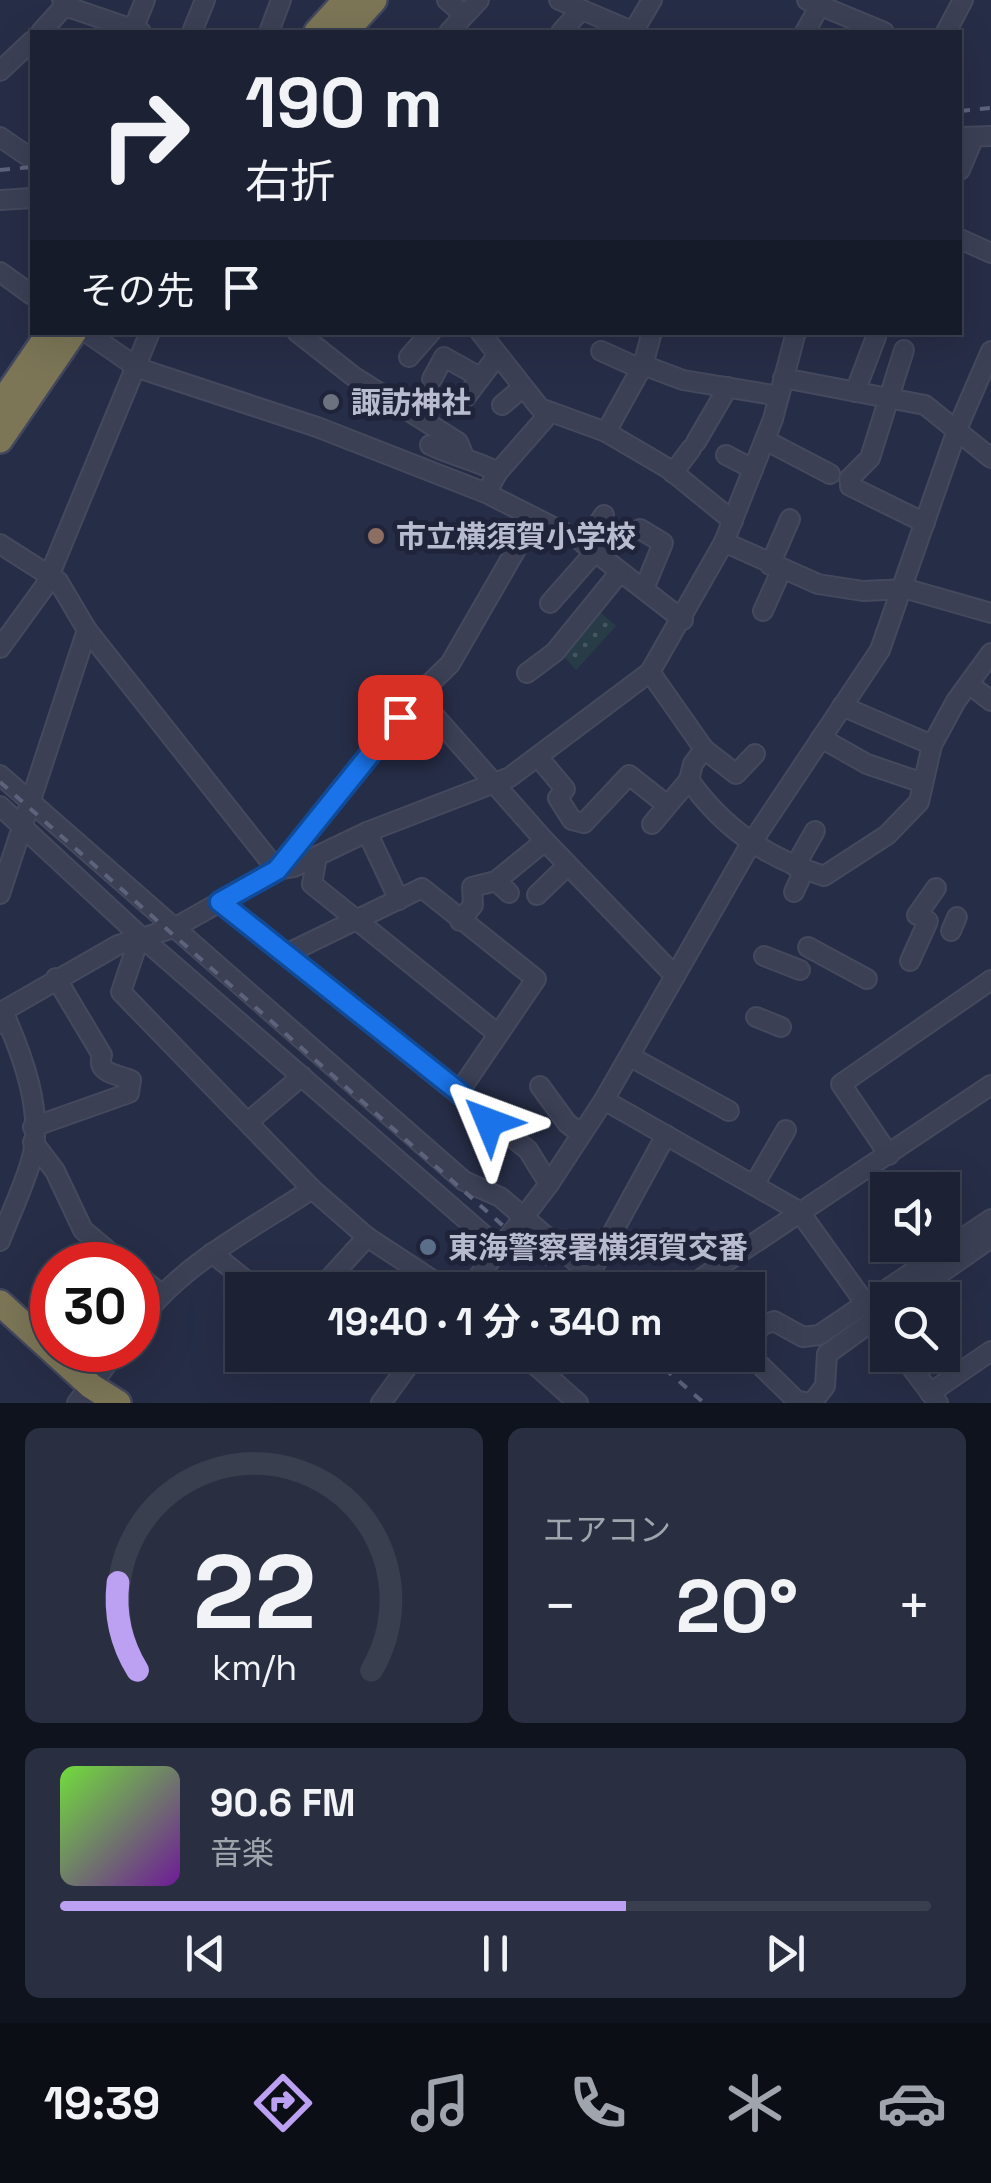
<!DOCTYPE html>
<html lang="ja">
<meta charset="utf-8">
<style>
:root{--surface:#1c2234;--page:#292f40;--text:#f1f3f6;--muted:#a0a4ac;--line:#3a3f4f;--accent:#bca0f2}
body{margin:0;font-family:"Space Grotesk","Noto Sans JP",sans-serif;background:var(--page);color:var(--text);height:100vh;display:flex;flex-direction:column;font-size:38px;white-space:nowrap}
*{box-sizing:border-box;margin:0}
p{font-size:32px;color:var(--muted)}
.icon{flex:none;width:55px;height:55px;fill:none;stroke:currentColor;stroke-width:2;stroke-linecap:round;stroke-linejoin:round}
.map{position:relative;height:1403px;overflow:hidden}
.details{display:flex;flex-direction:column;gap:25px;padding:25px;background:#0f131d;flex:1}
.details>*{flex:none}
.hud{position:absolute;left:30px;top:30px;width:932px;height:305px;border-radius:0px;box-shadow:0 10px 40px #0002,0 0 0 2px var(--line);background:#1c2234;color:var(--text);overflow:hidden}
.fabs{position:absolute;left:870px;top:1172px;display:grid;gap:20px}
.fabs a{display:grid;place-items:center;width:90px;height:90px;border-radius:0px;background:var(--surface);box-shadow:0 10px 40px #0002,0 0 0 2px var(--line);font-size:50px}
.speed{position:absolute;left:30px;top:1242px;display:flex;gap:20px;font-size:50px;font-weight:700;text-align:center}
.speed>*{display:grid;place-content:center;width:130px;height:130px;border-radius:50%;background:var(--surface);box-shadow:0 10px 40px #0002,0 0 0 2px var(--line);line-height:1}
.speed .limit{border:15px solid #d22;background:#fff;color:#111}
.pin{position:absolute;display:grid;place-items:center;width:85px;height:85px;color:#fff;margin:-42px;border-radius:20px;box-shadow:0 5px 15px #0006}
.me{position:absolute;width:110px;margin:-55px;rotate:314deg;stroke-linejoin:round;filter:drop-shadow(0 0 8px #0008)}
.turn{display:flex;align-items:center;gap:35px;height:210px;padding:0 50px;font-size:45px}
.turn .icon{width:130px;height:130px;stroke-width:2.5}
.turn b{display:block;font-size:70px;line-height:85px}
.then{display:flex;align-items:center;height:95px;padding:0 50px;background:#0003;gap:20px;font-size:38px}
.big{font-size:75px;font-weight:700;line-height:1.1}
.details .widget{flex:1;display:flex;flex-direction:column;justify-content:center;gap:15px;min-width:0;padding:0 35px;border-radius:15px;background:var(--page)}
.details .dial{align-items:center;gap:0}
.dial svg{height:260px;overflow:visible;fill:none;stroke:var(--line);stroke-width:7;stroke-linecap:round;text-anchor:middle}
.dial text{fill:var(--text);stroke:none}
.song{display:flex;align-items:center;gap:30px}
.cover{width:120px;height:120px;border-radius:15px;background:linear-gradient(135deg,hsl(100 70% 55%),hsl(280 70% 35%))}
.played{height:10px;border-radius:5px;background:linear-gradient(90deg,var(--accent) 65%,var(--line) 65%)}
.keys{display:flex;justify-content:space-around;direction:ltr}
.heat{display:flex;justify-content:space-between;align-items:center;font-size:55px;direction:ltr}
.details .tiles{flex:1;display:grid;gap:25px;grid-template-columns:1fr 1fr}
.widget:last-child{grid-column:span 2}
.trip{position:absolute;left:225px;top:1272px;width:540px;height:100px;border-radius:0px;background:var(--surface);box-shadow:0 10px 40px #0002,0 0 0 2px var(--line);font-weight:700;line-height:100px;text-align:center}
.tabs{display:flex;height:160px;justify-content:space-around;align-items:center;background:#0b0e15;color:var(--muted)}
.tabs .icon{width:70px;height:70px}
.tabs .on{color:var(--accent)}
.tabs b{font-size:45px;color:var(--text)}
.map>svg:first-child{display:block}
.green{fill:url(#green-dots)}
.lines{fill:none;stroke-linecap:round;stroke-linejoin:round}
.minor-casing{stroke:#44495e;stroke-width:22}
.highway-casing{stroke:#42475d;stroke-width:30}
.minor{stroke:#3b4055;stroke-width:18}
.highway{stroke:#7c7657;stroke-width:25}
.rail{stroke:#5d637c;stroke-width:4;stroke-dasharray:10 10;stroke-linecap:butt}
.route-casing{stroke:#114b97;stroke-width:25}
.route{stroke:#1a73e8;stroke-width:18}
.worship-dot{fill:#6b7280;stroke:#1f243b;stroke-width:4}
.education-dot{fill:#8d6e63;stroke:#1f243b;stroke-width:4}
.service-dot{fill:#5c6f8a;stroke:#1f243b;stroke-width:4}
.labels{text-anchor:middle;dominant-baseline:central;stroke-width:10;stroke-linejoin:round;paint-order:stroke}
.poi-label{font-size:30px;font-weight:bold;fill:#b9bcce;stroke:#1f243b;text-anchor:start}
</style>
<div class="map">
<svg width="991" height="1403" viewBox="0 0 991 1403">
<defs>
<pattern id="green-dots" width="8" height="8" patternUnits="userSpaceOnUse" patternTransform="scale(2.5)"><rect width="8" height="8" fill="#283c47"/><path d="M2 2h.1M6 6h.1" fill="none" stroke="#455660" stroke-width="1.8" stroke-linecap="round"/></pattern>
</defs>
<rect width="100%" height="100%" fill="#262d46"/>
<path class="green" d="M594,607L616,626L576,670L557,649Z"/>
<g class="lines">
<g class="minor-casing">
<g id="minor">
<path d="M62,0L68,7L141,32"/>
<path d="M447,0L464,15"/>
<path d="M559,0L634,32"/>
<path d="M807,0L884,32"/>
<path d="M41,32L70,0"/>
<path d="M132,32L145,0"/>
<path d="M192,32L205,0"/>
<path d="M269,32L281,0"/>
<path d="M449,32L479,0"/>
<path d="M561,32L581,10"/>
<path d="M633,32L652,0"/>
<path d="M805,32L823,0"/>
<path d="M946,32L963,0"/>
<path d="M0,71L32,41"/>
<path d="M0,137L32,159"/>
<path d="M960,137L991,136"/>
<path d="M960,170L974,137"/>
<path d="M0,200L32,198"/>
<path d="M960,239L991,253"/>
<path d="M0,272L32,295"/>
<path d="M86,332L138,368L317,427L486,493L581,541L683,620"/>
<path d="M297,332L353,376L458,442L463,454"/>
<path d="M480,332L540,408L606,432L669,469L733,521"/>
<path d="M601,351L641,369"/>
<path d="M409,357L431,332"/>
<path d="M643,365L683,380L779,396"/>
<path d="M783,378L925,405L991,458"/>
<path d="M432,379L444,357L478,376"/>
<path d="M855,392L876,337"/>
<path d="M465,398L497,356"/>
<path d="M502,405L522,388"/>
<path d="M606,432L643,365L652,332"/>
<path d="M765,440L830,474"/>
<path d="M696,442L728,387"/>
<path d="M430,445C452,456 475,460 498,472"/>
<path d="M726,455L753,469"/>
<path d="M673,473L691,449"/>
<path d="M849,479L870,458L904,350"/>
<path d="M850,486L925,523"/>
<path d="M486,493L498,472L549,414"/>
<path d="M640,529L663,543L644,589"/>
<path d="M724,542L818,584L863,591L907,589L991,613"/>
<path d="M0,544L58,581L87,630L277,870"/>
<path d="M584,544L604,515"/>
<path d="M770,565L790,519"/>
<path d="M550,603L595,552"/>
<path d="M763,611L781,571"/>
<path d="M0,648L45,586L150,332"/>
<path d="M650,672L704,749L693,764L689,780C724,829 767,858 824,876L887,835L919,802L932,745L956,701L991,653"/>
<path d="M527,673L555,652L620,572"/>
<path d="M969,684L991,701"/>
<path d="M417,696L545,841L675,976"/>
<path d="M842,706L932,745"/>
<path d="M821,738L867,764L923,783"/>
<path d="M704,749L736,774L755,754"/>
<path d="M538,757L565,789L558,798L572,820L584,823L629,775L667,805"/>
<path d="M0,775L464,1181L500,1197L609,1290"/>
<path d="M0,806L140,936L500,1249"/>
<path d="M652,824L689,780"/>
<path d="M367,832L399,900"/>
<path d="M317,856L312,884L498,1034"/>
<path d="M795,866L815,831"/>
<path d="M277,870L417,696L450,664L533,520"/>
<path d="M794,892L804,870"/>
<path d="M509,893L496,881L545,841"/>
<path d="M0,894L87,630"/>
<path d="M537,895L568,865"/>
<path d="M220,902L528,1150L549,1184"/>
<path d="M917,915L936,888"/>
<path d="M460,921L473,905L472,887L496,881"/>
<path d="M951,931L957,917"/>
<path d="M140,936L121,992L312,1189L367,1237L448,1290"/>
<path d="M808,947L867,979"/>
<path d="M286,954L422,888L536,979L459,1092"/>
<path d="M764,956L800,970"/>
<path d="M910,961L928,921"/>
<path d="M756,1017L781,1027"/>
<path d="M0,1024L3,1011L118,945L174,928L277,870L294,867L367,832L510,777L650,672L724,542L773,419L796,332"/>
<path d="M631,1057L729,1111"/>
<path d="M540,1086L567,1123L581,1134"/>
<path d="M604,1100L799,1211L888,1335"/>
<path d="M248,1122L302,1076"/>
<path d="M33,1127L129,1093L131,1080C122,1075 95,1075 102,1055L56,978"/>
<path d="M33,1142L55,1171L83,1230L125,1265"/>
<path d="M889,1155L841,1084L991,980"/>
<path d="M754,1185L786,1130"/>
<path d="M0,1241C10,1215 23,1188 31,1161C45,1113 22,1054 3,1011"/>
<path d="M212,1253L258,1290"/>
<path d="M590,1274L666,1135"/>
<path d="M138,1275L162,1295"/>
<path d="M319,1290L367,1237"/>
<path d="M468,1290L549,1184L604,1100L750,845L880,650L958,427L991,351"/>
<path d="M684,1290L991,1085"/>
<path d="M902,1300L991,1238"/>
<path d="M888,1310L827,1354L825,1386L812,1403L797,1401L753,1358L752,1343L760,1326L774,1321L803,1337L819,1335L991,1219"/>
<path d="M138,1323C181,1264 252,1229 312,1189"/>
<path d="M524,1355L578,1403"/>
<path d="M902,1355L938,1403"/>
<path d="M930,1393L991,1351"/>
<path d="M77,1403L118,1350"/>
<path d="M381,1403L416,1355"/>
</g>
</g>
<g class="highway-casing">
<g id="highway">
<path d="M317,32L346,0"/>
<path d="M345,32L374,0"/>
<path d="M0,405L50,332"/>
<path d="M0,440L74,332"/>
<path d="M0,1303L91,1386L118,1403"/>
</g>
</g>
<use href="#minor" class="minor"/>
<use href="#highway" class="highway"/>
<g class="rail">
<path d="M960,111L991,108"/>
<path d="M0,170L32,167"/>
<path d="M0,782L576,1290"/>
<path d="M649,1355L704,1403"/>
</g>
</g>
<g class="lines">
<g class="route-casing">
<path id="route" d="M400,717L277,870L220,902L459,1092L489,1122"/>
</g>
<use href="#route" class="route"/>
</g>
<circle class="worship-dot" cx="331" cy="402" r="10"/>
<circle class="education-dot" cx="376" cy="536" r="10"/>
<circle class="service-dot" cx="428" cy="1247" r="10"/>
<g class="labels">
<g class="poi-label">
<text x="351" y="402">諏訪神社</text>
<text x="396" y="536">市立横須賀小学校</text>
<text x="448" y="1247">東海警察署横須賀交番</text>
</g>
</g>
</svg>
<div class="fabs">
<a><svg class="icon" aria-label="sound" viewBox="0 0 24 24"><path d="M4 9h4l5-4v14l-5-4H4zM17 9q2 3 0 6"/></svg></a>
<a><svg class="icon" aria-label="search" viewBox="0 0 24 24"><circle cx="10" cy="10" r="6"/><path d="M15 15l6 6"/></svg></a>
</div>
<div class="speed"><div class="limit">30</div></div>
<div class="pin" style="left:400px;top:717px;background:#d93025"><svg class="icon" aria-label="arrive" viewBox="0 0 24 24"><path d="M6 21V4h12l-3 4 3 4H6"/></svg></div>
<svg class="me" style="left:489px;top:1122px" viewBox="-20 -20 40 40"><path d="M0-17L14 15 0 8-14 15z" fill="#1a73e8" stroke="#fff" stroke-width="4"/></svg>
<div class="trip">19:40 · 1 分 · 340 m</div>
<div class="hud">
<div class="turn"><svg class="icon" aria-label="right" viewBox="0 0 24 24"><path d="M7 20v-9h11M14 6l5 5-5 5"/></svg><div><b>190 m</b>右折</div></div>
<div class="then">その先<svg class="icon" aria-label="arrive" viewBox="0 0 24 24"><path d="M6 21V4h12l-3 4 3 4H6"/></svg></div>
</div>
</div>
<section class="details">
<div class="tiles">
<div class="widget dial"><svg viewBox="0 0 100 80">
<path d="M14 69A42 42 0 1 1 86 69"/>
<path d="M14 69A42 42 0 0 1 8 42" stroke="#bca0f2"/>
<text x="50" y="56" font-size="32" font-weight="700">22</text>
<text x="50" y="72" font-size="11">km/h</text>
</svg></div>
<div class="widget"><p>エアコン</p>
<div class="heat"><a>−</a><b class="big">20°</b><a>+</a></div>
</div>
<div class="widget">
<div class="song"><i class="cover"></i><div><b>90.6 FM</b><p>音楽</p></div></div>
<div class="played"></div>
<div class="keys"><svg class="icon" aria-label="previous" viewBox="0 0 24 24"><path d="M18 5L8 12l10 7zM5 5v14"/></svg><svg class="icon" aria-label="pause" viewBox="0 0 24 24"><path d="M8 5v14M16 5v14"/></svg><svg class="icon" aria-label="next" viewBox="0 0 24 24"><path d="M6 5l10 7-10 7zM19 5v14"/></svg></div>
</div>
</div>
</section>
<nav class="tabs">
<b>19:39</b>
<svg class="icon on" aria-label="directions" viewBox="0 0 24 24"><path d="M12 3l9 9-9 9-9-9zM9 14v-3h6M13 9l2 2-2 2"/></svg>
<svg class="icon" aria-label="music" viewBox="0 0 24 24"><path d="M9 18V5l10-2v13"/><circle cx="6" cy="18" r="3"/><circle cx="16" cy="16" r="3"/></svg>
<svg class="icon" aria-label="phone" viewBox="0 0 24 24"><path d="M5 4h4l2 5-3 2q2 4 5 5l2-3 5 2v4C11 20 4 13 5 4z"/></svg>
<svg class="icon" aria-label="climate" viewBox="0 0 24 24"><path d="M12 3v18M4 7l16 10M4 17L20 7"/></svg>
<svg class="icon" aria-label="car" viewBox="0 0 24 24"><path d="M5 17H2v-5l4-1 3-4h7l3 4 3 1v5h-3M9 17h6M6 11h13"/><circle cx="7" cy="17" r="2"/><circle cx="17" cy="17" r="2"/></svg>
</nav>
